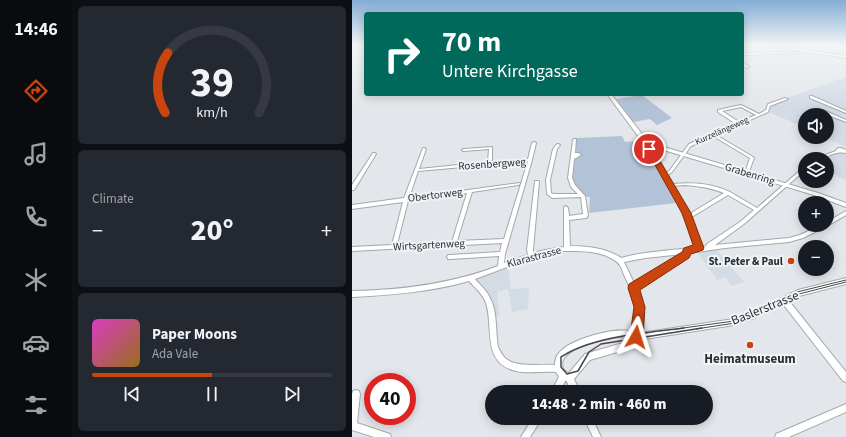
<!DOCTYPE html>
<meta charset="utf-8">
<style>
:root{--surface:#171b24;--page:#242831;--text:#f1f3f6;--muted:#9ea1a6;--line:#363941;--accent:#ca440d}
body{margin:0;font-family:"Source Sans 3",sans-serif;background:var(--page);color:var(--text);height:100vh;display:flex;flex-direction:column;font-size:15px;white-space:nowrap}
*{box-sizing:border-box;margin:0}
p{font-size:13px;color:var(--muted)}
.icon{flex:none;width:22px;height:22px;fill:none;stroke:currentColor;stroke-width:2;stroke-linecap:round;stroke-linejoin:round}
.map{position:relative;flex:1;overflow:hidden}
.panel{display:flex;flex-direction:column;gap:6px;padding:6px;background:#0d0f14;width:280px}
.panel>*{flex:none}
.guide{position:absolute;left:12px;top:12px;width:380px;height:84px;border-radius:4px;box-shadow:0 2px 10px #0003;background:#00695c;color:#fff;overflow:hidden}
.controls{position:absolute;left:446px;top:108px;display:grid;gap:8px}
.controls a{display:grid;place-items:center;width:36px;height:36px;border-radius:50%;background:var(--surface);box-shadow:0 2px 10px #0003;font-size:20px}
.speed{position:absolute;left:12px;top:373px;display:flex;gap:8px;font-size:20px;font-weight:700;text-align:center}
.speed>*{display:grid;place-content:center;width:52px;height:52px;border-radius:50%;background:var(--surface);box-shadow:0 2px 10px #0003;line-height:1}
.speed .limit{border:6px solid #d22;background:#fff;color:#111}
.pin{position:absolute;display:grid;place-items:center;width:34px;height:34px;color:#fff;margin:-17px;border:2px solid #fff;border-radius:50%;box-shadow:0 1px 4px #0007}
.me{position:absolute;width:44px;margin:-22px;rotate:6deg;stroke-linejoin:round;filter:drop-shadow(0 0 3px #0008)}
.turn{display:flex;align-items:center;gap:14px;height:84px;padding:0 12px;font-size:18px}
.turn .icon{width:52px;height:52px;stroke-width:2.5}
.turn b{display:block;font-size:28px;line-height:34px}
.big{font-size:30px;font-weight:800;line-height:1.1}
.panel .widget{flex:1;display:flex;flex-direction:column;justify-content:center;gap:6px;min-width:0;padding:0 14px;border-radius:6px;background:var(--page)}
.panel .dial{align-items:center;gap:0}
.dial svg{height:104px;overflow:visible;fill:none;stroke:var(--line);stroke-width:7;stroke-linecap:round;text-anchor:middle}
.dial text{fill:var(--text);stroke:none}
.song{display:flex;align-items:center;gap:12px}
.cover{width:48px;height:48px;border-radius:6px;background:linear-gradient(135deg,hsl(310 70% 55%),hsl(40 70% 35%))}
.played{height:4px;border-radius:2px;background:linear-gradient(90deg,var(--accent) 50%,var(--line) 50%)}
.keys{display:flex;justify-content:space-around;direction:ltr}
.heat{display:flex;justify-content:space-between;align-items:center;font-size:22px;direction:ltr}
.trip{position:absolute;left:133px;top:385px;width:228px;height:40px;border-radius:20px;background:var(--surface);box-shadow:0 2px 10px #0003;font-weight:800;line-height:40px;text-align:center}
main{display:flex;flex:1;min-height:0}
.dock{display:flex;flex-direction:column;width:72px;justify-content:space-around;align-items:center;background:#090b0e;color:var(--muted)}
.dock .icon{width:28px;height:28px}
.dock .on{color:var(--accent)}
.dock b{font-size:18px;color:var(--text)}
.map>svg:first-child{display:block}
.built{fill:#d3dbe5}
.green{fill:#b2c3d8}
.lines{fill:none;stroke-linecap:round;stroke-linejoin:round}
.major-tunnel{stroke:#bfc2c6;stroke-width:4.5;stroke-dasharray:4.5 2.5;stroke-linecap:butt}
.minor-casing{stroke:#a4a7ab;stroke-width:2}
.major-casing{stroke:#a4a7ab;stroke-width:2}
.minor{fill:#fff;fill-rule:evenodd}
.major{fill:#fff;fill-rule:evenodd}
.tram-far1{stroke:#46474a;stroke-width:1}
.tram{stroke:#46474a;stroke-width:1.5}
.route{fill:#ca440d;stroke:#832c08}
.poi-dot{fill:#ca440d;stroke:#f0f4f9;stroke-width:1.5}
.labels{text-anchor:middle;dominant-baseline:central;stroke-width:4;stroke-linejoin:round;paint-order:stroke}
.far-street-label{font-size:9px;fill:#2d2e30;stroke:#f0f4f9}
.street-label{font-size:11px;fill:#2d2e30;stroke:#f0f4f9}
.poi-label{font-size:11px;font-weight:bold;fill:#2d2e30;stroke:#f0f4f9;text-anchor:end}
.near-street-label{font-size:13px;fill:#2d2e30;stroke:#f0f4f9}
.near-poi-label{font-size:13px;font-weight:bold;fill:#2d2e30;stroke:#f0f4f9}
</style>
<main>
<nav class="dock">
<b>14:46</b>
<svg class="icon on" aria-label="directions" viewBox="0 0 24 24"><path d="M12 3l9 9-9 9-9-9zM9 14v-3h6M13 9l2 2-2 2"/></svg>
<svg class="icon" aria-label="music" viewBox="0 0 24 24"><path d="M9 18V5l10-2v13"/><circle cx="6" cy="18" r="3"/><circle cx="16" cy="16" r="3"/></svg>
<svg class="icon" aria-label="phone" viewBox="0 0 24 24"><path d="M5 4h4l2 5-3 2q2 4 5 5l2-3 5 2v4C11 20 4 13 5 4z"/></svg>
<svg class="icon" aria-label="climate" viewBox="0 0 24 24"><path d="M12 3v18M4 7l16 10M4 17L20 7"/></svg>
<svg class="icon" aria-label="car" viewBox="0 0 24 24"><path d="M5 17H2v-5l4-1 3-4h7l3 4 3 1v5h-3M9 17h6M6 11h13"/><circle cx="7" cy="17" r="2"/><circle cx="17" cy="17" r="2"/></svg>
<svg class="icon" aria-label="filters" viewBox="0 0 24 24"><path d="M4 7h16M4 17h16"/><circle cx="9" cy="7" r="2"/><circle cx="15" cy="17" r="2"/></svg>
</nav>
<section class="panel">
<div class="widget dial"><svg viewBox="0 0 100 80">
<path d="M14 69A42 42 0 1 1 86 69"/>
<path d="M14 69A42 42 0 0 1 16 23" stroke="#ca440d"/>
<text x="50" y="56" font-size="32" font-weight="700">39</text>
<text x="50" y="72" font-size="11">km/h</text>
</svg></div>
<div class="widget"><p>Climate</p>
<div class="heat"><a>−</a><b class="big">20°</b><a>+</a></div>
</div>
<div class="widget">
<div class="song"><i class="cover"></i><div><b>Paper Moons</b><p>Ada Vale</p></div></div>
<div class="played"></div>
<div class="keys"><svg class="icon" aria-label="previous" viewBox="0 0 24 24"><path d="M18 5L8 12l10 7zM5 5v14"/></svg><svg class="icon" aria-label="pause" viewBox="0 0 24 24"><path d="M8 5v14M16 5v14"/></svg><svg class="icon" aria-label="next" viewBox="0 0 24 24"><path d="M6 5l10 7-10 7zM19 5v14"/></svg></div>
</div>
</section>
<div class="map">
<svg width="494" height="437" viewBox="0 0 494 437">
<rect width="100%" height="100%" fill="#e3e7eb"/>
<g class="built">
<path d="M494,77V147L473,137H475V115H453V128L415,111L416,105Z"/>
<path d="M494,149V181L475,170V159H464Z"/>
<path d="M361,246L392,282L380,286L373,277L365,280L343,249Z"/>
<path d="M155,263L159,289L177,288L176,309L160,312L156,289L145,292L148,316L140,318L139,306L118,278Z"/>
</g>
<g class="green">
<path d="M290,95L320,118L305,125L298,119L281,122L264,99Z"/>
<path d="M270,136L273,142C292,140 290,143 300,158H297L303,167H306L324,203L237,213L238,197C233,197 231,195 228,191C219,181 220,174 221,161L228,155L223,151L224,138Z"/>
</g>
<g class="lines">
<path class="major-tunnel" d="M291,135L295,138"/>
<g class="minor-casing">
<g id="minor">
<path d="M1,45H9L8,46Z"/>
<path d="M412,45H420L494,56V58Z"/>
<path d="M451,52L452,53L390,55V53Z"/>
<path d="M390,63L397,66V67L395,68L390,65Z"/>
<path d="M458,96H460L494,111V113L458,98Z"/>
<path d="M433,98L436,99L418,106L416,112L364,135L401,157L402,158L396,174H395L393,173L398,158L361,136L339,146L320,172L315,176L320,184C340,182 360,183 378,192C387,197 396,203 405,208L452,167H453V170L392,224L363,245L437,238L448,235L469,225H475V222L494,211V215L477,225L451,238L437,242L373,248L338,253L336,257L284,288C291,303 290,317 288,333L382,319L399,313L446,290L494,278V284L447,296L437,301L494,372V382L491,381L431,304L402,318L382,325L286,340L279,348L238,360L222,379L228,392H220L214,380L207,392H199L207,377L204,372C190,371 177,374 164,371C129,363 142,327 134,303C131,294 123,288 117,281C79,292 39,295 0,297V291C50,290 99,284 146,266L147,256L98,259H96L95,257L96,255H98L148,252L150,243L0,251V247L40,245L51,202L0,209V205L52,198L71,148H72L74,149L67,169L136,162L137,149L111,151L110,150L112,149L140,147V162L176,159L180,143L182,142H183L184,143L180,160L153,254L152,263L176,255L175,250L183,181H187V182L181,250V253L193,250L212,247V207L214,206L216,208L217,216L231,214L229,197L200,198L195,194L194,180L201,149L205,144H206L208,145L205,149L198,180L199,193L201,194H226L219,187L216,178L221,140L222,139H224L223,153H227L229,155L222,159L220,178L223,185L233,196L236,216L234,218L217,220L218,246C235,246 255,248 269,258C293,251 319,251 344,247C332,213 314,181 296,150L301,144H302L304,145L300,150L314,173L318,170L337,144L384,124L366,112V110L389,105L407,114L414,110L416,104ZM389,107L404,115L387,122L370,111ZM176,161L152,239L105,241L120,192L166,185L168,184V183L57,198L66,171ZM333,185C347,186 359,188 372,193L336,215L321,186ZM115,193L100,242L45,244L56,201ZM376,195L402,210L388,222L355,244L354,246L349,247L338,218ZM210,251C227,251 247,250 262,260C268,263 270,269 272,275C283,297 285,308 281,332C265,326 218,339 207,353C204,356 203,361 203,365C188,364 164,368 153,358C150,355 148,351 146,347C143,330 146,311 137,296C134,290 128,285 123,279L177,259L193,254ZM331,254L282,283L272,262L293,258ZM268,337L278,338L274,342L233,354L217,373L214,372L211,369C210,366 210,363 211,360C217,346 254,339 268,337Z"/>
<path d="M469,110H471L494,120V122L469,112Z"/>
<path d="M487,148H489L494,150V153C483,150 474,159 462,159L484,151L485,149Z"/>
<path d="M21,153H23L24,154L2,190H0V185Z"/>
<path d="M4,390L7,391L8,394L5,423L38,434L39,437H22L0,430V394L1,391Z"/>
<path d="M494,404V412L437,437H423L424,434Z"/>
<path d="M181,418H190L178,437H169Z"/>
<path d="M232,418H240L249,437H241Z"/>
</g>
</g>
<g class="major-casing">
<g id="major">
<path d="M255,94H259L290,134V136H286Z"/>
<path d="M289,138H293L312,147L466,193L494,203V207L462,195L308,149L289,140Z"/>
</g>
</g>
<use href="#minor" class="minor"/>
<use href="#major" class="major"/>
<g class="tram-far1">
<path d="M324,329L382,321L399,315L445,292L494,280"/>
<path d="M344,329L383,323L401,317L447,294L494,282"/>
</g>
<path class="tram" d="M332,328C294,333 241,336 209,357V367L215,374L226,371L237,352L249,344L350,328"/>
</g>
<linearGradient id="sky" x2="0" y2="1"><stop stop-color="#83acd5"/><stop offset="0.42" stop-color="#f2f4f6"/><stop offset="1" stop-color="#f2f4f6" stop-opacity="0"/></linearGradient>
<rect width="494" height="107" fill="url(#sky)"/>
<path class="route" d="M295,147L301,149L339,213L352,248L351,250L339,254L337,258L288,290L293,307L291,337L289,342L284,344L280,342L278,337L282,307L276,288L277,284L330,252L332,248L341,245L330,213L294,149Z"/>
<g class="poi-dot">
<circle cx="439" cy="261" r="4"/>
<circle cx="398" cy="345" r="4"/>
</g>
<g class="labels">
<g class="far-street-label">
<text transform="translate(370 131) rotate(-24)">Kurzelängeweg</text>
</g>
<g class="street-label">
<text transform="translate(140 164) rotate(-4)">Rosenbergweg</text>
<text transform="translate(398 174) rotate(17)">Grabenring</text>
<text transform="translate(83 195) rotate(-7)">Obertorweg</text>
<text transform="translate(77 245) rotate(-3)">Wirtsgartenweg</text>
<text transform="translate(182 257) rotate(-15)">Klarastrasse</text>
</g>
<g class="poi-label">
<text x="431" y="261">St. Peter &amp; Paul</text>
</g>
<g class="near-street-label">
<text transform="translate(413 308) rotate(-22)">Baslerstrasse</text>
</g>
<g class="near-poi-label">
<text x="398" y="359">Heimatmuseum</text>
</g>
</g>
</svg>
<div class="controls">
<a><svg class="icon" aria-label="sound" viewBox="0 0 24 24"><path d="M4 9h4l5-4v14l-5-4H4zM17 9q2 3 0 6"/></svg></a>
<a><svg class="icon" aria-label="layers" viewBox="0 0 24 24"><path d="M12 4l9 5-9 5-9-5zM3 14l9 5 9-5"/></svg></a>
<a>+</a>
<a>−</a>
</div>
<div class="speed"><div class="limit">40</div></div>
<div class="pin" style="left:297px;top:149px;background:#d93025"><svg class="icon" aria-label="arrive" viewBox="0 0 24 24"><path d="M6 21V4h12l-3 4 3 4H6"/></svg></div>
<svg class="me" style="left:284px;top:337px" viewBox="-20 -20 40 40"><path d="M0-17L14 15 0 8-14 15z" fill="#ca440d" stroke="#fff" stroke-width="4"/></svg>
<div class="trip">14:48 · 2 min · 460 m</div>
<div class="guide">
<div class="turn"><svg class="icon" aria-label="right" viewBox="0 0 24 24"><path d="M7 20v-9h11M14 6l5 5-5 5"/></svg><div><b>70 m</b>Untere Kirchgasse</div></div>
</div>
</div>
</main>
